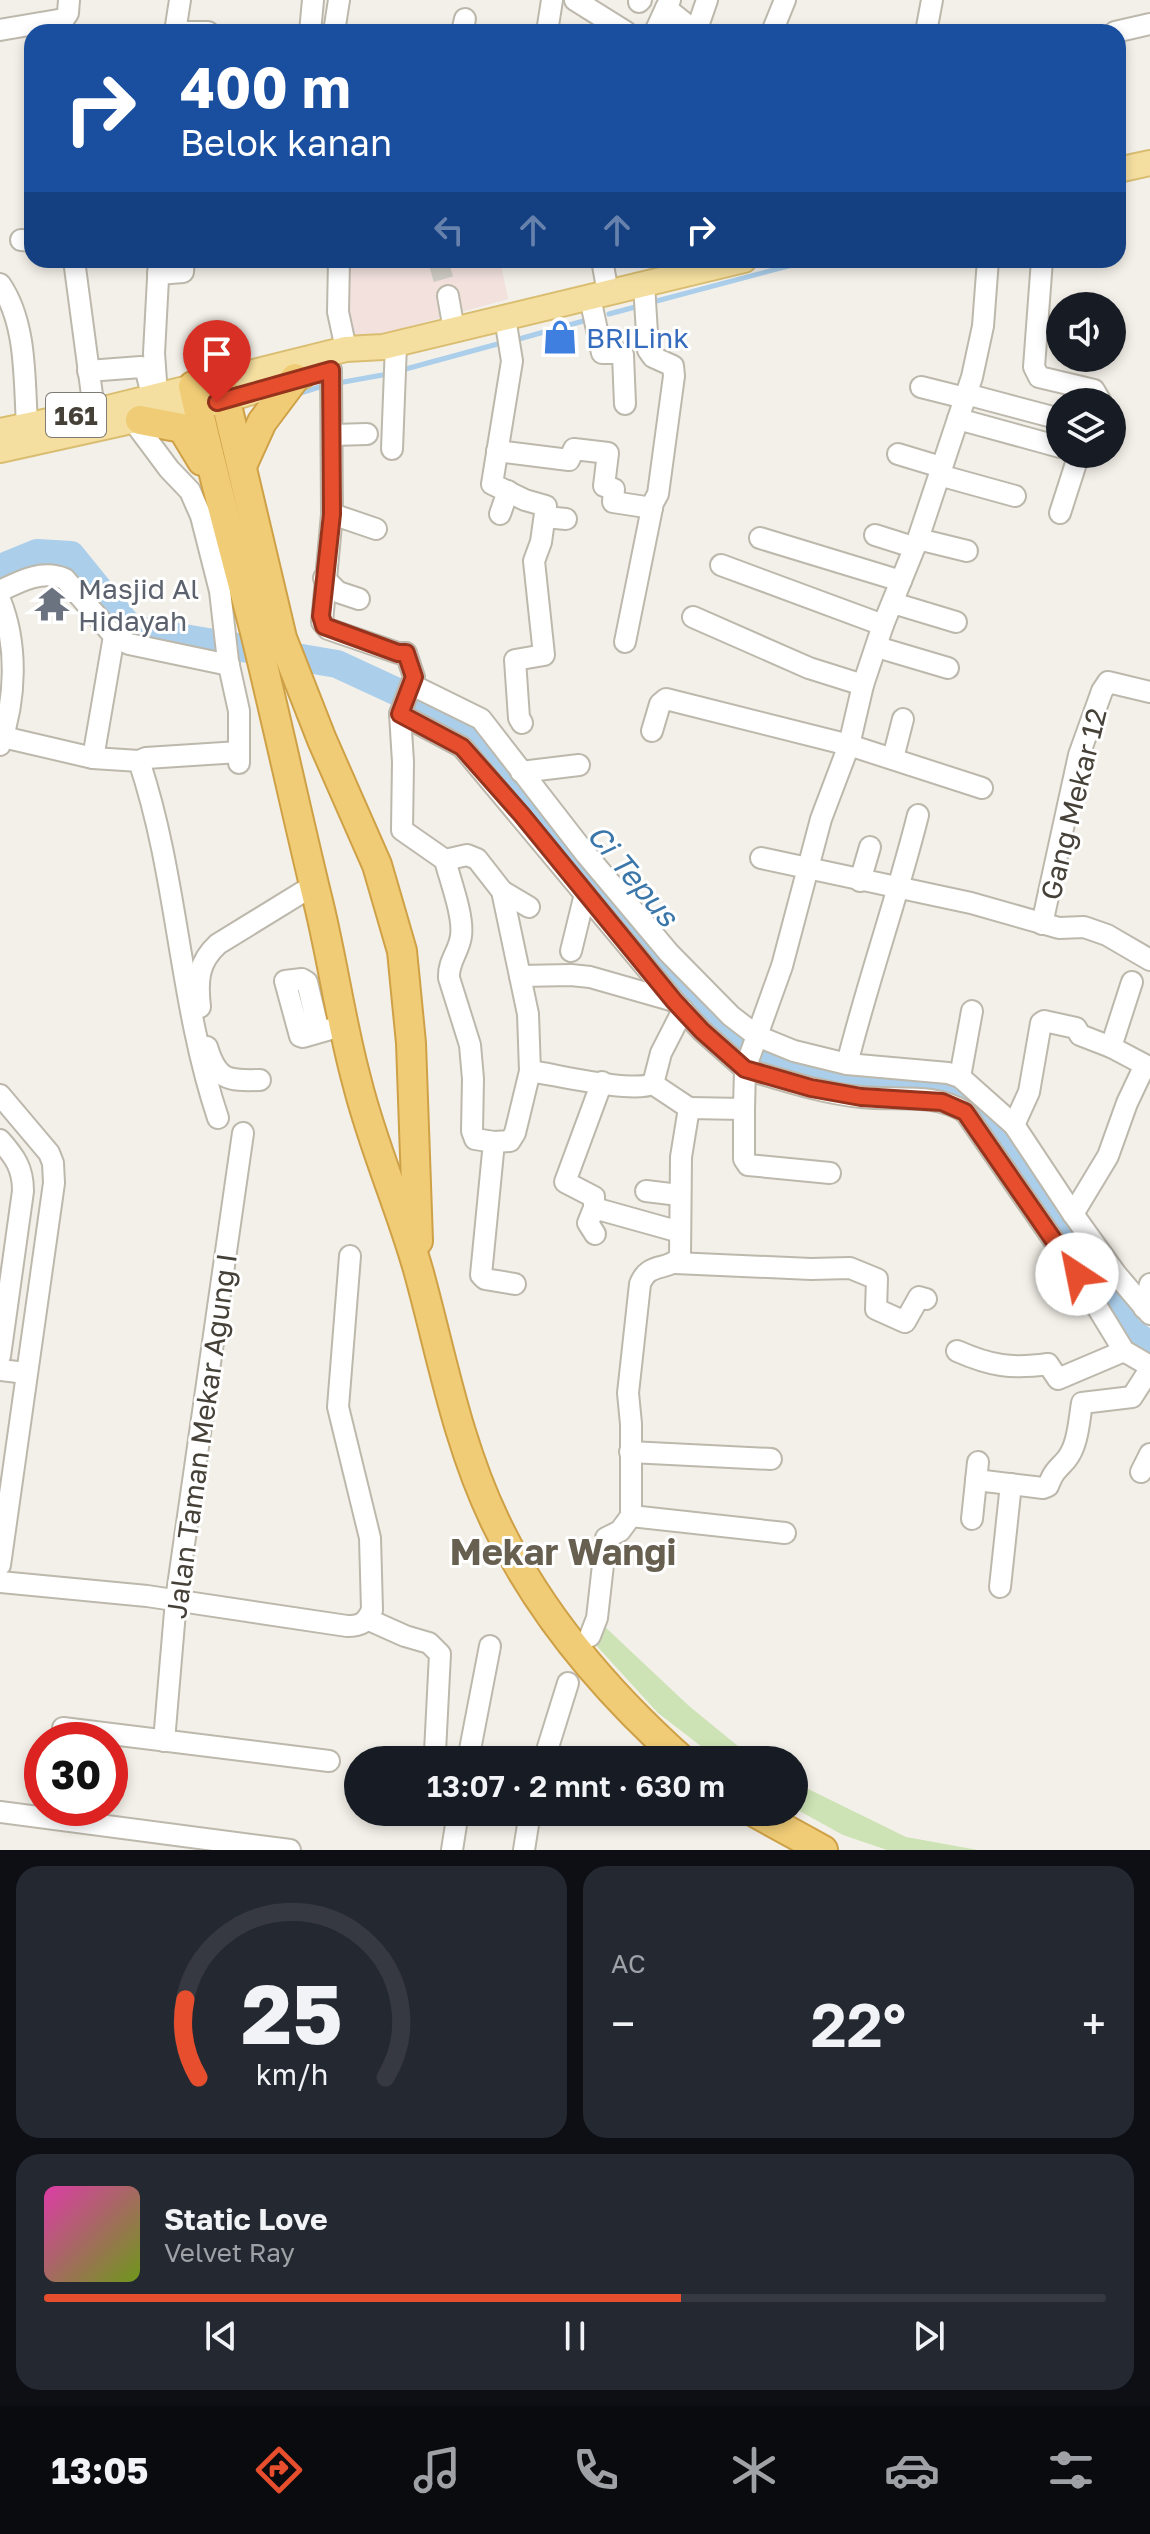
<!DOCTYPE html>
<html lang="id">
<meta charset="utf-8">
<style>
:root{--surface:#171b24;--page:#242831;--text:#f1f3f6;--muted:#9ea1a6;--line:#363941;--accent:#e64e2d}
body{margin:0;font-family:"Golos Text",sans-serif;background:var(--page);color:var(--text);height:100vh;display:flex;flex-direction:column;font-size:30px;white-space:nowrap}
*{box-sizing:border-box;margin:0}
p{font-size:26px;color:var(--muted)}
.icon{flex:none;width:44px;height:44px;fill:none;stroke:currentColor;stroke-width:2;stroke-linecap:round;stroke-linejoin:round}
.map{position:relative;height:1850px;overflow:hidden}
.panel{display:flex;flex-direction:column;gap:16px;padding:16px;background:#0d0f14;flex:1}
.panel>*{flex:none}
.guide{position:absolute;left:24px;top:24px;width:1102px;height:244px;border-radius:24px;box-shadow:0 4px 12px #0003;background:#1a4fa0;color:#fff;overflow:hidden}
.tools{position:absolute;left:1046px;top:292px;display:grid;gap:16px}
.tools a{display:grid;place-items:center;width:80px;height:80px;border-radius:50%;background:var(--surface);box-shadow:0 4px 12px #0003;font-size:40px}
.speed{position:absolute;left:24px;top:1722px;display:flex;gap:16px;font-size:40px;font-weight:700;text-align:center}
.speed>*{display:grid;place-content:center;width:104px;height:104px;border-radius:50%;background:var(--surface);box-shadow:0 4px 12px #0003;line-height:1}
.speed .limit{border:12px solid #d22;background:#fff;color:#111}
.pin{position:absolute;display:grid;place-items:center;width:68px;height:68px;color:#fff;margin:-82px -34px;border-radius:50% 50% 50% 0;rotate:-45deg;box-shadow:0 0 8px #0007}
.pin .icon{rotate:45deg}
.me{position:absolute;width:88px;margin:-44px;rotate:326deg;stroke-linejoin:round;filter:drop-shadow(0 0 6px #0008)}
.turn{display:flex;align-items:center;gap:28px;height:168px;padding:0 24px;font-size:36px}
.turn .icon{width:104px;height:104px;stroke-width:2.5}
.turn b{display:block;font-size:56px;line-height:68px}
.lanes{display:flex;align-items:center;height:76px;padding:0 24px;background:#0003;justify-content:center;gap:40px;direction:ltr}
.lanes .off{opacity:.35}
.big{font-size:60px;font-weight:600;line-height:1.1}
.panel .card{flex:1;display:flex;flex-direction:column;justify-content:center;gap:12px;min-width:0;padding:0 28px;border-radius:24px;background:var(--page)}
.panel .dial{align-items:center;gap:0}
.dial svg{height:208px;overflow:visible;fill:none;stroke:var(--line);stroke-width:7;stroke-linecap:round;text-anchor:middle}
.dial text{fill:var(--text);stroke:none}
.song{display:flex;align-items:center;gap:24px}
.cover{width:96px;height:96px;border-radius:12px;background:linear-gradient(135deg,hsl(320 70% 55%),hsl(80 70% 35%))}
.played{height:8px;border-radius:4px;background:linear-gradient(90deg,var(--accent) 60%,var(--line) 60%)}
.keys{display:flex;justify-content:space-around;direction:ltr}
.heat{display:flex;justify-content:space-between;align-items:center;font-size:44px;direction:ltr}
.panel .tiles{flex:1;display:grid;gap:16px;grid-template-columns:1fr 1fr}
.card:last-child{grid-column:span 2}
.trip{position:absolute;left:344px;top:1746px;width:464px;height:80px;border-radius:40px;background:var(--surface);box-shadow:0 4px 12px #0003;font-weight:600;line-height:80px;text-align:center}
.menu{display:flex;height:128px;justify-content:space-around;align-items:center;background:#090b0e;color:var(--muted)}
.menu .icon{width:56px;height:56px}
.menu .on{color:var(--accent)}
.menu b{font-size:36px;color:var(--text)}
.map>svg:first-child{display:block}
.medical{fill:#f2e1dd}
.green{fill:#cde3b5}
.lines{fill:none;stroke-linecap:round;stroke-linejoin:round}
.stream{stroke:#abceea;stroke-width:5}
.river{stroke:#abceea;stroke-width:28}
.minor-tunnel{stroke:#d0cdc6;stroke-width:20;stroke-dasharray:20 10;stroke-linecap:butt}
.minor-casing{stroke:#bdb8ac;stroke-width:24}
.major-casing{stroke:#d9bd71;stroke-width:28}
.highway-casing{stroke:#cfa147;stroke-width:32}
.minor{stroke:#fff;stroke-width:20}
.major{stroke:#f5dfa0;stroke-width:24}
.highway{stroke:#f0cc76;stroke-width:28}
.route-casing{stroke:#96331d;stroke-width:20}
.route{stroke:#e64e2d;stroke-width:14}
.labels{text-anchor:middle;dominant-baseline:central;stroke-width:6;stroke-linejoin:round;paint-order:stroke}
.shield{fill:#fff;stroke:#7e7a74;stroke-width:2}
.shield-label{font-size:26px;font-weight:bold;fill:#464138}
.shop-label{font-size:28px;fill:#366cbe;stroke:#fff;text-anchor:start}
.worship-label{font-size:28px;fill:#5b616d;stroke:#fff;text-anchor:start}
.street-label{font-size:28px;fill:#464138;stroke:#fff}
.water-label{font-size:30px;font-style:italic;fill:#3b76a8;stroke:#fff}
.district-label{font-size:36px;font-weight:bold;fill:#675f50;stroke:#fff}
</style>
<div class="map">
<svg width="1150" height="1850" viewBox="0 0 1150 1850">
<rect width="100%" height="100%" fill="#f3f0e9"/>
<path class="medical" d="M342,260H500L508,299L347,344Z"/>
<g class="green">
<path d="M604,1626L689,1706L755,1760H719L658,1713L594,1643Z"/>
<path d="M794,1782L906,1837L978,1850H887L843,1835L794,1808Z"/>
</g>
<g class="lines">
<g class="stream">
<path d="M649,303L811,260"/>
<path d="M609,314L639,306"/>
<path d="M519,339L587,320"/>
<path d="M402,370L505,342"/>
<path d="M338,383L388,374"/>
<path d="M297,394L326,385"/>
</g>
<path class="river" d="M0,568L37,553L71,555L131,629L337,664L458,720L661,962L726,1030L819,1075L961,1093L1004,1144L1078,1259L1130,1331L1150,1345"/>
<path class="minor-tunnel" d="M438,260L448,296"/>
<g class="minor-casing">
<g id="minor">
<path d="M575,0L626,32"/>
<path d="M670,0L666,8L691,28L698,26L707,0"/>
<path d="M639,2L641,0"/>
<path d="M0,30L64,19L68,13L69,0"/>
<path d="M175,32H208"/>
<path d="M175,32L180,0"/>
<path d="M310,32L313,0"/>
<path d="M334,32L339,0"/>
<path d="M462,32L465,19"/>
<path d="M547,32L552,0"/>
<path d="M655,32L666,8"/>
<path d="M772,32L785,0"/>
<path d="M926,32L932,0"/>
<path d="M1115,32L1150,24"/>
<path d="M21,240L32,241"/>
<path d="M74,260L96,425"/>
<path d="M339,260L338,312L346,349"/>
<path d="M602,260L608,293"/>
<path d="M1042,260L1034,367L1039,377L1094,390L1101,402"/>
<path d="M158,274L183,272L184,260"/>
<path d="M0,284C27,323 24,379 27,424"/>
<path d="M448,296L454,330"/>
<path d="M590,298L602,353H619L623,355L625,404"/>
<path d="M505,318L512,361L492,484L525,500L546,506L541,542L534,561L544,655L515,660L519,718L522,723"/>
<path d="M331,370L332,514L322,622L328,629L398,653H406L414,677L400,714L403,762L402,830L445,860C450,880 464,916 461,936C459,952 448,961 449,978L470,1045L473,1079L472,1131L475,1139L494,1142L481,1275L485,1279L515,1284"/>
<path d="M88,371L141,367L146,371L151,391"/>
<path d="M921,387L965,398"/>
<path d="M966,394L1060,419"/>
<path d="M157,395L154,353L159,260"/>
<path d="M958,419L1060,447"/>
<path d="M134,422L169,469L190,491L201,516L220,591L228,661L239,711V763"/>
<path d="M333,435L367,434"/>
<path d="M392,449L396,344"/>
<path d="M497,451L569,460L574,449L608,453L604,486L614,489L613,502L652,508"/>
<path d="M898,454L941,467"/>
<path d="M939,475L1015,496"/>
<path d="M1060,513L1079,454"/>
<path d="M332,514L376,529"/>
<path d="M500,514L508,491"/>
<path d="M545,517L566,519"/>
<path d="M875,535L913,547"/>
<path d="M760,538L901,581"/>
<path d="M918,539L967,551"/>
<path d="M721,565L883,625"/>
<path d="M324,578L338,592L359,599"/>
<path d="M0,591C20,581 43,569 65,579L114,636L129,644L229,665"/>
<path d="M0,600C18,644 16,700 0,745"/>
<path d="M893,603L956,622"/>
<path d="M693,617L809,668L863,685"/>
<path d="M625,642L653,503L658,494L674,376L673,366L653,357L648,350L644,284"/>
<path d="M877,647L948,668"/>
<path d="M412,685L481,719L585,853L669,953L731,1016L757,1036L794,1051L847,1064L948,1073L960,1077L1014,1125L1073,1214L1116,1274L1150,1314"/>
<path d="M400,714L462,747L674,1001L702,1031L745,1069L782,966L821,819L849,745L863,685L883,625L918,539L972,377L983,326L988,260"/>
<path d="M652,731L660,704L666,699L849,745L982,788"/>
<path d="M3,737L93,758L139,761C178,877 179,1002 218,1118"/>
<path d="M93,758L114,636"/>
<path d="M893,758L903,719"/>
<path d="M139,761L146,758L239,752"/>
<path d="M521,772L579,765"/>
<path d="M761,858L971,903L1059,928L1084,927L1107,935L1150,960"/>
<path d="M445,860L467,855L477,859L502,891L528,1014L530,1071L515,1133L510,1141L494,1142"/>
<path d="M860,881L870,847"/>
<path d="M502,891L529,907"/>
<path d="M1042,924L1079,755L1102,691L1108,682L1150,692"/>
<path d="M571,951L585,894"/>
<path d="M520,976L571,975L590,977L674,1001"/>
<path d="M200,1007C197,981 198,962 218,944L314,885"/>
<path d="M683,1010L661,1053L653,1084L689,1108"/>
<path d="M319,1032L307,982L302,979L285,981L300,1036L303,1037L345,1025"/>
<path d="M207,1047C217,1080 227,1081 260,1080"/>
<path d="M847,1064C868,980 897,899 918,815"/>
<path d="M530,1071C558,1075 630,1093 653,1084"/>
<path d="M960,1077L972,1011"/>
<path d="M0,1095L49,1153L53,1163L54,1183L0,1565"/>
<path d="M744,1109V1159L748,1165L830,1173"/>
<path d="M1014,1125L1029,1092L1041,1023L1044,1021L1076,1028L1080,1035L1111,1047"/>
<path d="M0,1140C15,1157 23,1168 23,1191L0,1356"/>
<path d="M646,1191L679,1195"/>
<path d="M594,1208V1197L565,1182L602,1082"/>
<path d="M1073,1214L1108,1156L1127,1103L1145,1065L1111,1047L1132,982"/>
<path d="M595,1234L588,1223L594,1208L680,1232"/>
<path d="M675,1263L811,1269L850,1268L877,1279L876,1309L905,1322L919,1297L926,1299"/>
<path d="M1144,1308L1150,1284"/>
<path d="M957,1351C991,1366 1011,1369 1048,1364L1058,1379L1124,1351"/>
<path d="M0,1370L26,1373"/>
<path d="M630,1452L771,1459"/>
<path d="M1141,1472L1150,1454"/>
<path d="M976,1480L1043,1488L1048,1486C1054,1471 1056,1471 1066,1460C1078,1446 1079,1421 1082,1403L1132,1397L1150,1369"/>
<path d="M631,1516L785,1533"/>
<path d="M972,1519L978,1462"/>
<path d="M0,1582L147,1596L347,1626C361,1626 366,1623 372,1610L370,1538L338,1407L350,1256"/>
<path d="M1000,1587L1011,1484"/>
<path d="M367,1619L405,1636L429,1643L440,1654L435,1752"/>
<path d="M590,1636L597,1618L606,1538L620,1531L631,1516V1424L628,1393L640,1284C649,1261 667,1272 680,1257L681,1157L689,1108L744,1109L745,1069C783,1080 821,1093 861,1097C896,1101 933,1092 965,1112L1077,1274L1124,1351L1150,1366"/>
<path d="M63,1728L329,1761"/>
<path d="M164,1741L176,1600L243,1133"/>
<path d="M468,1760L490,1646"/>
<path d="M544,1760L568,1683"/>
<path d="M0,1812L290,1850"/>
<path d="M452,1850L458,1812"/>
<path d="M524,1850L530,1812"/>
</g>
</g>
<g class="major-casing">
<g id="major">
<path d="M1118,170L1150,163"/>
<path d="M0,431L92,412L346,349L383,347L744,260"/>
<path d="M0,450L226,400L303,376"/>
</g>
</g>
<g class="highway-casing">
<g id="highway">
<path d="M221,380L282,638L322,740L377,865L402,951L411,1043L418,1241"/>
<path d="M193,386C211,469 234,550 255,632C276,718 295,806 316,893C332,955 340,1020 357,1082C373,1147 401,1208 419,1273C442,1357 457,1442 495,1521C539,1614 606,1692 682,1760"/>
<path d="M140,420L182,428L202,461"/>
<path d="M242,466L262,422L295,378"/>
<path d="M754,1812L823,1850"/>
</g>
</g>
<use href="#minor" class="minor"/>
<use href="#major" class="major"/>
<use href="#highway" class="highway"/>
</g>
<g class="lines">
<g class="route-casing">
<path id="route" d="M217,402L331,370L332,514L321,616L324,626L398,653H406L414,677L400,714L462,747L522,815L674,1001L702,1031L745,1069L811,1088L861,1097L942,1102L965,1112L1077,1274"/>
</g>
<use href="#route" class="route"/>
</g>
<defs>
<g id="shop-bare" transform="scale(2.76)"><path d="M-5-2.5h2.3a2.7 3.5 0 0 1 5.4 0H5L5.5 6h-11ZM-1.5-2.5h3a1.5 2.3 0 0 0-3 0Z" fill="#3f7fe0" stroke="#fff" stroke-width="2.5" paint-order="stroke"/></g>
<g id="temple-bare" transform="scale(2.76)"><path d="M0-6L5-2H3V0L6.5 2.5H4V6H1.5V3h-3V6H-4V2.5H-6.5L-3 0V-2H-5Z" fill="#6b7280" stroke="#fff" stroke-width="2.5" paint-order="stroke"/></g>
</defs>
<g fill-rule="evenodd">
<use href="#shop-bare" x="560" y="337"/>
<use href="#temple-bare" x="52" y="604"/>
</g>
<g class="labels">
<rect class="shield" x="46" y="393" width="60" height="44" rx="6"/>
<g class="shield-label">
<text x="76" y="415">161</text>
</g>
<g class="shop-label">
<text x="586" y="337">BRILink</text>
</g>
<g class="worship-label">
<text x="78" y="588">Masjid Al<tspan x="78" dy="32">Hidayah</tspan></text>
</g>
<g class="street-label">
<text transform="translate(1073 804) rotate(-76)">Gang Mekar 12</text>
<text transform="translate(201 1436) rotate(-82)">Jalan Taman Mekar Agung I</text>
</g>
<g class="water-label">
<text transform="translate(633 875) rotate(50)">Ci Tepus</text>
</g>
<g class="district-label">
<text x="563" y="1551">Mekar Wangi</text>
</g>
</g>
</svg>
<div class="tools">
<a><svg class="icon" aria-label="sound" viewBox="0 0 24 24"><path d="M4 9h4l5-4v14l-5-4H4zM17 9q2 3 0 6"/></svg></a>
<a><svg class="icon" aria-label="layers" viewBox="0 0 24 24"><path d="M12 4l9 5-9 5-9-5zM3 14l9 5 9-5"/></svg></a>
</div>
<div class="speed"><div class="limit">30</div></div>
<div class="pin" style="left:217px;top:402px;background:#d93025"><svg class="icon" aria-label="arrive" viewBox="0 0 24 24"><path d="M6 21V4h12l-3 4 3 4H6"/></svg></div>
<svg class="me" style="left:1077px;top:1274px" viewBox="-20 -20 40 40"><circle r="19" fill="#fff"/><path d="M0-13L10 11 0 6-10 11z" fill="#e64e2d"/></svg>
<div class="trip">13:07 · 2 mnt · 630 m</div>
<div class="guide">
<div class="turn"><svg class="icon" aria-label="right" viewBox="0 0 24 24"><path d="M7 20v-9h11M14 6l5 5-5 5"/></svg><div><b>400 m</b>Belok kanan</div></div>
<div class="lanes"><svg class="icon off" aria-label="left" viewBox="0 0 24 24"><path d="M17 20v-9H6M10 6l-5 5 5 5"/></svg><svg class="icon off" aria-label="ahead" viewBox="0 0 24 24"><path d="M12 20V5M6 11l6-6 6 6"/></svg><svg class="icon off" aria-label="ahead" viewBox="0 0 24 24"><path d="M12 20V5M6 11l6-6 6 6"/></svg><svg class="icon" aria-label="right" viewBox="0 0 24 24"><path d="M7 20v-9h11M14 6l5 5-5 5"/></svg></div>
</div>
</div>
<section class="panel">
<div class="tiles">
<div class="card dial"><svg viewBox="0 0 100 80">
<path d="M14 69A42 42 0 1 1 86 69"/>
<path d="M14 69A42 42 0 0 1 9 39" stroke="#e64e2d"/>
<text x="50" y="56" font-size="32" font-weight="700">25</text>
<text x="50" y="72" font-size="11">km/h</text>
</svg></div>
<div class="card"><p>AC</p>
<div class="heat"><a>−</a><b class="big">22°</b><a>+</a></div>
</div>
<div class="card">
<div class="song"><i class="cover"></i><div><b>Static Love</b><p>Velvet Ray</p></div></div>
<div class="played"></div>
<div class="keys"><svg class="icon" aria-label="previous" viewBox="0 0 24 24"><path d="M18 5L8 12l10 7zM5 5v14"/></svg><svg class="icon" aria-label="pause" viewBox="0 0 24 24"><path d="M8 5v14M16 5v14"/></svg><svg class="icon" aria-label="next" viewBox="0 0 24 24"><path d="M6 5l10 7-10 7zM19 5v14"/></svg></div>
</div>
</div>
</section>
<nav class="menu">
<b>13:05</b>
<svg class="icon on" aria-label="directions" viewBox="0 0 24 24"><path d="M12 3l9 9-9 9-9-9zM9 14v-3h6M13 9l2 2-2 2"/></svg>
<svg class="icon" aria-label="music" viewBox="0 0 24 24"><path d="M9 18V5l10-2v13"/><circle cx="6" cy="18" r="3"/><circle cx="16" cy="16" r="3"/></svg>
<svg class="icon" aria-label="phone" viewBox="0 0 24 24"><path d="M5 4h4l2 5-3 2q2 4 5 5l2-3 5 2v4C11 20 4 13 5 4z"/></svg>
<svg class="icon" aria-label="climate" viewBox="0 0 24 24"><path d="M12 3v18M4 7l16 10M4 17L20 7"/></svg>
<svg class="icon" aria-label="car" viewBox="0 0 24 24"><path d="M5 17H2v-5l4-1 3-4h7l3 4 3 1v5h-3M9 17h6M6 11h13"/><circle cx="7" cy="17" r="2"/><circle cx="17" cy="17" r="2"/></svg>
<svg class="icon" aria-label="filters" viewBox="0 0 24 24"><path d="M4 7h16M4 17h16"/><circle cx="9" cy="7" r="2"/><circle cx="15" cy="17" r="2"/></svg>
</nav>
